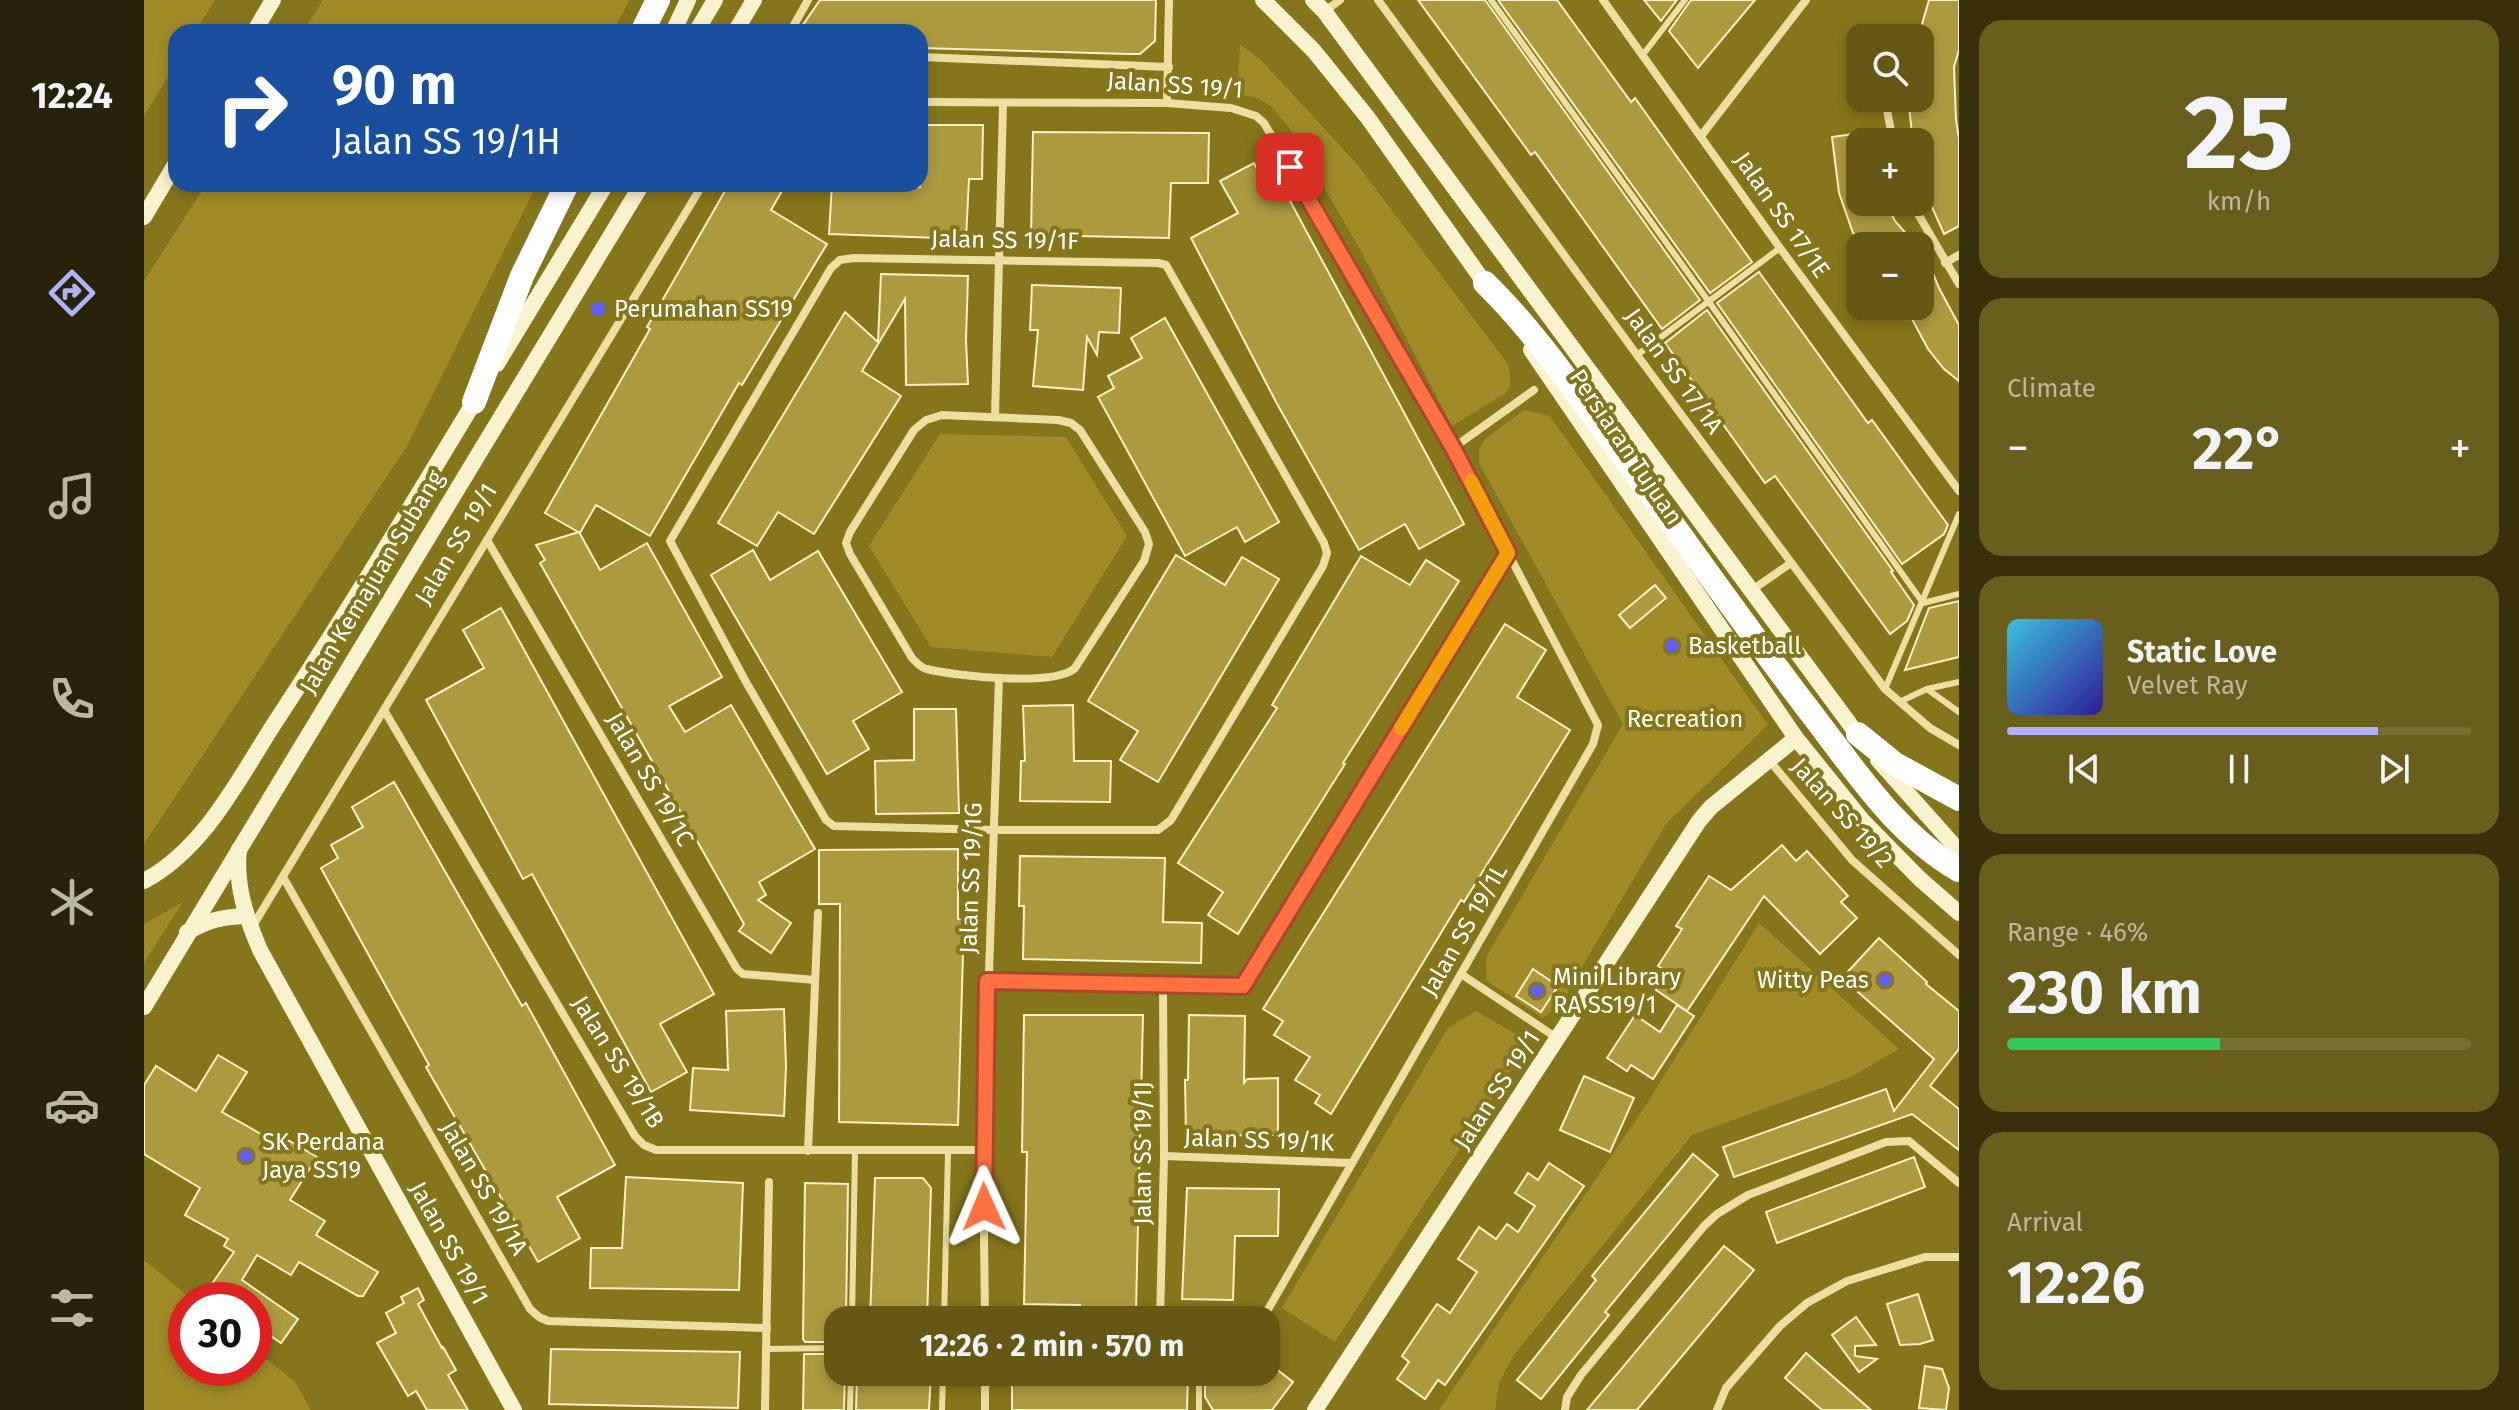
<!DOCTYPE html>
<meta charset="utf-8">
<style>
:root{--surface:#645814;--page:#6a5e1d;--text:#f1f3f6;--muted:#bbb8a0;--line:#786e34;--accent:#afb1f9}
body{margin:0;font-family:"Fira Sans",sans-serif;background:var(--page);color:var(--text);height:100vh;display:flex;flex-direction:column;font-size:30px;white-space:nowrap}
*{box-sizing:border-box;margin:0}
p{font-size:26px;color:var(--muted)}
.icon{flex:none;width:44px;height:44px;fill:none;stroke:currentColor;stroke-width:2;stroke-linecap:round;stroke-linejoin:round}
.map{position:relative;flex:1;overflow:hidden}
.drawer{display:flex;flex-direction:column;gap:20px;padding:20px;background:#37300b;width:560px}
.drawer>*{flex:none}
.guide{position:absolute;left:24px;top:24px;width:760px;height:168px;border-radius:24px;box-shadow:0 4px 12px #0003;background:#1a4fa0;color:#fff;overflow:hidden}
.controls{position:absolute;left:1702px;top:24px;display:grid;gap:16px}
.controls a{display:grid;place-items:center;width:88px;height:88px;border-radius:16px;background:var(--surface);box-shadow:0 4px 12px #0003;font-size:40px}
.speed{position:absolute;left:24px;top:1282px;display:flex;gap:16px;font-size:40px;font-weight:700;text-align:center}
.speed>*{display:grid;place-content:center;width:104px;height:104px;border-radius:50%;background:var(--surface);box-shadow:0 4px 12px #0003;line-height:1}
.speed .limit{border:12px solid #d22;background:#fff;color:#111}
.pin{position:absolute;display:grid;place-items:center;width:68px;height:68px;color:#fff;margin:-34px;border-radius:16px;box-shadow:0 4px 12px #0006}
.me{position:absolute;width:88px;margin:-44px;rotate:359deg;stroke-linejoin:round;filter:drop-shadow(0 0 6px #0008)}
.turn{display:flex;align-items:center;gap:28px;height:168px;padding:0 32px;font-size:36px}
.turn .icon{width:104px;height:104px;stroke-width:2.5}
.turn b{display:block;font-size:56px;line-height:68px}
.big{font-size:60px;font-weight:700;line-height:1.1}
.drawer .card{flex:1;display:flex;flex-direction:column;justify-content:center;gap:12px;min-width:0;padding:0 28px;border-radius:24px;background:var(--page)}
.drawer .dial{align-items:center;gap:0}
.dial b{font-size:104px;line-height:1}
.song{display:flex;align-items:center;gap:24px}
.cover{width:96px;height:96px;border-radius:12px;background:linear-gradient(135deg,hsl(190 70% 55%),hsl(250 70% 35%))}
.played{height:8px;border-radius:4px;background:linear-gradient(90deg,var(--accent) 80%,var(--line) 80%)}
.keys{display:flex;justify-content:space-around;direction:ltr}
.heat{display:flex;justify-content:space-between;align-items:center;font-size:44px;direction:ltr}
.charge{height:12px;border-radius:6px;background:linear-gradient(90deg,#34c759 46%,var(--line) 0)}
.trip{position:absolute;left:680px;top:1306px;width:456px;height:80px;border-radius:24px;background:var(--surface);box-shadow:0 4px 12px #0003;font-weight:700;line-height:80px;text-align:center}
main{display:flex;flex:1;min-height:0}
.tab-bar{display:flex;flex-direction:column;width:144px;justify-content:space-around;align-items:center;background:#282308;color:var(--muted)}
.tab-bar .icon{width:56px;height:56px}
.tab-bar .selected{color:var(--accent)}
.tab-bar b{font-size:36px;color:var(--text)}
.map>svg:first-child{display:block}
.green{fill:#a08b27}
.building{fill:#ac9a3f;stroke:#f8f0c7;stroke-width:2}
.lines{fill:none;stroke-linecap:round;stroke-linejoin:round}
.lane{stroke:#ebdfa2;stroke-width:6}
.street{stroke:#ebdfa2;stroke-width:8}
.secondary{stroke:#f8f2ce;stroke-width:16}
.highway{stroke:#fff;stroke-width:24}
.route-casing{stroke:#a6492c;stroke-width:20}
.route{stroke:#ff7043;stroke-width:14}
.slow{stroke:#f59e0b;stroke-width:14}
.poi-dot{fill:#5f60fc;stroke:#85751b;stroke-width:3}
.labels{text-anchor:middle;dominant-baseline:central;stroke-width:8;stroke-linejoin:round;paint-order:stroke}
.street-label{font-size:24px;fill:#fff;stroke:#85751b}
.poi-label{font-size:24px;fill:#fff;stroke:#85751b;text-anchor:start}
.park-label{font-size:24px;fill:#fefdf7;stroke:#85751b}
</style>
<main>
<nav class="tab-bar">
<b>12:24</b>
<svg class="icon selected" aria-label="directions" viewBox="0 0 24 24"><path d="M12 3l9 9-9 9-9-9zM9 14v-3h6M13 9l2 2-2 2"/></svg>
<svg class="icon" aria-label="music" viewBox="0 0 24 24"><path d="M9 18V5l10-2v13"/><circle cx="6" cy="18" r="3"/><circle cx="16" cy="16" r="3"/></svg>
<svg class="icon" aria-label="phone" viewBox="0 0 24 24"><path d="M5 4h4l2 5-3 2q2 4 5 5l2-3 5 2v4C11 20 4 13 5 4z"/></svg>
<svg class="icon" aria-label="climate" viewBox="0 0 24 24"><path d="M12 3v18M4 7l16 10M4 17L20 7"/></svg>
<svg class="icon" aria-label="car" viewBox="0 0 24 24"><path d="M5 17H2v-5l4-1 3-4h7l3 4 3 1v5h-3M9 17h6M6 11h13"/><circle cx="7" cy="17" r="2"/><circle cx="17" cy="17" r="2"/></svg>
<svg class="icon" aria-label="filters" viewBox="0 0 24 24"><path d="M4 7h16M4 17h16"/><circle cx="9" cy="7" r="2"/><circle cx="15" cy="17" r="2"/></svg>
</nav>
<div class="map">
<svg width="1815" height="1410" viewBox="0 0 1815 1410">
<rect width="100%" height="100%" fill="#85751b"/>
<g class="green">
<path d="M0,0H71L51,32H32V64L0,116Z"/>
<path d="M179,0H485L469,32H159Z"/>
<path d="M1096,44L1118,61L1212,163L1364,364L1367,384L1362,393L1308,426L1217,251L1146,129L1128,107L1114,98L1093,94Z"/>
<path d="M62,184H393L263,446L0,844V281Z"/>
<path d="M1380,410L1406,416L1624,725L1522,824L1415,1006L1399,1018L1343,981L1342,957L1479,724L1335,463V449L1341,439Z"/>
<path d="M796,434L922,437L983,536L908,657L787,647L725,546Z"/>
<path d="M39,902L0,963V924Z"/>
<path d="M1615,923L1755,1049L1707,1077L1548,1135L1369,1356L1355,1383L1351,1410H1295L1502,1105Z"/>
<path d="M1332,1011L1375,1036L1376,1056L1191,1342L1138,1308L1304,1028Z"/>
<path d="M0,1260L49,1300H42V1368H110V1349L151,1382L167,1410H0Z"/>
</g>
<g class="building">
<path d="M676,0H1012L1011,41L996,54H984L776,48V32H654Z"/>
<path d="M1274,0H1341L1556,300L1518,329L1391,152L1387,155Z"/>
<path d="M1354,0H1413L1487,102L1491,98L1608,262L1566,293Z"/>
<path d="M1500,0H1533L1517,21Z"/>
<path d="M1547,0H1611L1554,68L1525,31Z"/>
<path d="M1785,0H1815V50L1810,67L1812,120L1815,138V226L1800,234L1776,180V142H1769L1764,98H1776V38H1774Z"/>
<path d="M776,125H839L838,179H825L822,239L685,234L688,184L776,187Z"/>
<path d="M889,132L1065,133L1064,183H1027L1025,238L887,235Z"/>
<path d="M1716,133V202H1742L1751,221L1773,246H1722L1709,233L1695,193L1688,137Z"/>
<path d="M1124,160L1320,524L1275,549L1261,524L1215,550L1132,402L1047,238L1094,213L1076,181L1110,163L1112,167Z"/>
<path d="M585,184H642L627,210L683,244L598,385L595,383L506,536L452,505L436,533L401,513L506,329L503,327Z"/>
<path d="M1776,242L1795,288L1815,325V381L1800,369L1784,349L1761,306H1776Z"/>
<path d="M1615,272L1724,423L1728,420L1804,525L1800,534L1758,564L1573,303Z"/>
<path d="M737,274L824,276L822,340L824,384L762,385L761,299L718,371L757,396L670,534L634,512L613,546L574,523L701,312L734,342Z"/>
<path d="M888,285L977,288L975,333L955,332L953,355L943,337L939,390L889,386L894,330H886Z"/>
<path d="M1563,310L1749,571L1747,572L1770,605L1763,621L1746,634L1631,476L1621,483L1521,343Z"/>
<path d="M1021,318L1135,522L1101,542L1093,527L1041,556L954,397L970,388L964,376L998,358L987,338Z"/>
<path d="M435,532L456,570L503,543L578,677L525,706L541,732L587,705L671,849L615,882L622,895L614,900L647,923L627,953L595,931L600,924L396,563L401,560L392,545Z"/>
<path d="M609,550L626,580L674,551L758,692L709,721L725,749L683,774L567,575Z"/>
<path d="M1032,555L1081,585L1098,557L1135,579L1014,782L976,760L994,731L944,701Z"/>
<path d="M1217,556L1266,585L1282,560L1315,581L1199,763L1201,764L1094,934L1064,915L1079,892L1034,863L1133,708L1128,705Z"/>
<path d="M1511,585L1522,598L1486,628L1475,615Z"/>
<path d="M1815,601V657L1761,670L1785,608Z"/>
<path d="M357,608L570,994L516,1024L543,1072L507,1092L388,874L379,879L282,700L340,668L319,630Z"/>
<path d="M1361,624L1402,650L1373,697L1426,730L1320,902L1317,900L1187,1114L1171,1103L1176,1095L1151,1080L1166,1057L1130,1035L1139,1021L1119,1009Z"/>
<path d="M929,705L930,761H967L966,802L876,801L877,761H881L879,706Z"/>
<path d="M770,709H812L815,813L732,814L731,761L770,760Z"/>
<path d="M250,782L378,1006L382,1003L471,1165L413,1197L436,1238L394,1262L282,1067L285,1065L177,868L194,858L187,845L219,827L208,807Z"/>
<path d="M1638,845L1652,861L1663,851L1704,896L1697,902L1713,918L1676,954L1620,896L1543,1011L1512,990L1524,972L1514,966L1538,929L1532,926L1565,876L1587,890Z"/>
<path d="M814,849V919L820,920L814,1125L695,1122L696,904H675V850Z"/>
<path d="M876,856L1021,858L1019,922L1058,923L1057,963L879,959L880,906H875Z"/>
<path d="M1735,938L1783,982L1782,984L1815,1011V1049L1786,1086L1815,1109V1150L1768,1114L1590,1177L1579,1147L1742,1089L1750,1111L1790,1059L1698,978Z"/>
<path d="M1389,969L1414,986L1397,1012L1372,996Z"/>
<path d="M1533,1005L1550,1016L1509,1079L1487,1065L1483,1071L1463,1058L1491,1015L1516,1032Z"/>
<path d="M640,1009L642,1066L640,1116L546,1110L549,1068L584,1070L582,1011Z"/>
<path d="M880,1015H999L992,1309H936V1305L880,1304L883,1152H878Z"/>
<path d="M1045,1015L1101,1016L1100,1083L1103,1079L1134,1078V1135L1042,1136L1041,1080H1044Z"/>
<path d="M74,1055L103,1072L78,1112L140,1147L144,1140L173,1157L146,1200L181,1221L172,1235L234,1272L219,1296H214L155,1262L147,1275L113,1255L98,1280L154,1319L137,1343L110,1324V1300H75L63,1291L90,1252L80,1246L84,1239L41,1215L56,1188L0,1154V1085L12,1066L52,1091Z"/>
<path d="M1440,1076L1490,1098L1466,1152L1416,1130Z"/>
<path d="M1549,1154L1574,1175L1461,1312L1465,1315L1397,1399L1373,1380L1452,1280L1448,1276Z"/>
<path d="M1770,1157L1781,1187L1633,1243L1622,1212Z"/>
<path d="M1405,1163L1440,1186L1301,1385L1294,1380L1281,1399L1253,1379L1265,1362L1258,1356L1293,1304L1306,1313L1333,1272L1314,1259L1335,1227L1352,1239L1363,1224L1374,1232L1391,1206L1371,1193L1384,1173L1394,1180Z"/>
<path d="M482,1177L599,1183L595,1290L446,1288L447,1248H478Z"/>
<path d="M731,1178H779L787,1188L783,1320H726Z"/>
<path d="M661,1183L704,1184L702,1320H694V1342H661L659,1339Z"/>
<path d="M1043,1188L1135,1189L1134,1236H1091L1089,1300L1038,1299Z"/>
<path d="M1580,1246L1610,1270L1493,1410H1443Z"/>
<path d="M274,1288L280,1300L274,1304L298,1348L299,1347L312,1370L304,1375L324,1410H283L272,1391L264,1396L233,1343L252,1333L242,1313L260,1303L257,1297Z"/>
<path d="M1774,1294L1789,1340L1776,1344L1756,1345L1743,1304Z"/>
<path d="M1712,1317L1732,1345L1711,1346V1356L1733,1359L1715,1372L1688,1335Z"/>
<path d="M407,1349L596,1352L594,1408L405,1404Z"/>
<path d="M1662,1353L1727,1410H1678L1641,1378Z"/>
<path d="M660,1354H694V1372H701L700,1410H659Z"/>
<path d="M1122,1361L1149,1382L1128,1410H1069L1061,1397V1378L1071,1372H1122Z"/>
<path d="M1781,1366L1798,1369L1805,1388L1802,1410L1775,1408Z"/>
<path d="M713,1372H787L785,1410H712Z"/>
<path d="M868,1372H1044L1043,1410H868Z"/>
</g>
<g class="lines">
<g class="lane">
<path d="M1347,0L1565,302L1779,603L1815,594"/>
<path d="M1498,56L1541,0"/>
<path d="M1493,355L1636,248"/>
<path d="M1741,689L1815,514"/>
<path d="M1783,689L1815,712"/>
<path d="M1755,702L1783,689L1815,682"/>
<path d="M708,1320L711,1152"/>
<path d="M800,1320L804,1152"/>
<path d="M622,1349L694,1348"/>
<path d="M706,1410L707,1372"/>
<path d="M798,1410L799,1372"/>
<path d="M1055,1410V1372"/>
</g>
<g class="street">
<path d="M1234,0L1493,355L1741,689L1786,728L1815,745"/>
<path d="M1459,0L1636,248L1815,491"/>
<path d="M1181,11L1196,0"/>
<path d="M646,32L664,0"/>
<path d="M776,57L1025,67"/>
<path d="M1741,99L1749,142"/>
<path d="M776,102L1023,103L1087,108L1112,116L1120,123L1309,448L1454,725L1449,744L1118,1320"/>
<path d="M1023,103L1025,0"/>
<path d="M1557,136L1662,0"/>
<path d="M1767,202L1815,284"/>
<path d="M710,258L1014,263L1022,265L1180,543L1183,553L1179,566L1027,820L1014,830H849L690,826L682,820L602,682L526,541L687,268L696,260Z"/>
<path d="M1801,263L1815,255"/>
<path d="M798,415L914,420L927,423L936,430L1001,532L1005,544L1000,561L931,668C911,687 811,676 783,669C777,668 773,663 768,658L706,554L702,543L706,532L770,430L782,420Z"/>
<path d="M851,417L859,104"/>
<path d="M1309,448L1390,390"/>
<path d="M343,540L593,969L599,974L671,980"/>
<path d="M1608,590L1647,563"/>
<path d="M240,710L491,1136L500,1145L512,1150H839"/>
<path d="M1625,760L1708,860L1815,955"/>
<path d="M139,877L386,1309L395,1317L404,1321L623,1328"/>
<path d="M107,929L559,184"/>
<path d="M1317,974L1413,1038"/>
<path d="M843,981L1099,986L1364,553"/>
<path d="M664,1151L674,913"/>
<path d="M1020,1156L1207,1163"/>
<path d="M841,1320L839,1150L855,678"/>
<path d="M1016,1320L1020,1156L1019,986"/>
<path d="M841,1372V1410"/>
<path d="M621,1410L625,1182"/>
<path d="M1421,1410L1423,1397L1437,1375L1560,1226L1573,1214L1604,1195L1742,1142L1765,1141L1815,1183"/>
<path d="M1573,1410L1582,1388L1636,1326L1663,1303L1703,1281L1781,1257H1815"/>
</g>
<g class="secondary">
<path d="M1119,0L1170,51L1224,118L1347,292"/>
<path d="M1169,0L1180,11L1719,742"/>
<path d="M110,32L129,0"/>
<path d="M529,32L544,0"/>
<path d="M552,32L571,0"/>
<path d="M591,32L610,0"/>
<path d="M0,217L32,163"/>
<path d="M1387,350L1652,738L1718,820L1776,879L1815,913"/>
<path d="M353,364L462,184"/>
<path d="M1734,760L1815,851"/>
<path d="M95,849C91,885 102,917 116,950L370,1410"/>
<path d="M0,881C61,848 94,780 130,724C201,616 268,505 335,394"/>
<path d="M43,932C66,920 76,917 102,916"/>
<path d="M0,1007L498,184"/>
<path d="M1171,1410L1555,821L1567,807L1652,738"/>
</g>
<g class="highway">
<path d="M498,32L514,0"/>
<path d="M1341,283C1390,331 1429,388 1470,444C1536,533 1599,624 1667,713C1711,770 1751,833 1815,870"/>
<path d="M330,402L378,276L423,184"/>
<path d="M1714,734L1751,764L1815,799"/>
</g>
</g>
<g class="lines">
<g class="route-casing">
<path id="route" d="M840,1207L843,981L1099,986L1364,553L1309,448L1146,167"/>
</g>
<use href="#route" class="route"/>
<path class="slow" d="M1257,728L1364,553L1327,481"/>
</g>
<g class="poi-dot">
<rect x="446" y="301" width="16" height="16" rx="4"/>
<circle cx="1528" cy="646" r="8"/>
<circle cx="1741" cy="980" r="8"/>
<circle cx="1393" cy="991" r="8"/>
<circle cx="102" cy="1156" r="8"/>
</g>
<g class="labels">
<g class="street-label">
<text transform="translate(1031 85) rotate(4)">Jalan SS 19/1</text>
<text transform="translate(1638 215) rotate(55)">Jalan SS 17/1E</text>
<text transform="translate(861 240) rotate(1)">Jalan SS 19/1F</text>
<text transform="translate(1530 371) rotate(54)">Jalan SS 17/1A</text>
<text transform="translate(1482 447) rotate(56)">Persiaran Tujuan</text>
<text transform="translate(312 544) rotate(-59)">Jalan SS 19/1</text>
<text transform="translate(228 582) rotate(-59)">Jalan Kemajuan Subang</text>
<text transform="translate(506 779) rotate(60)">Jalan SS 19/1C</text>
<text transform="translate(1698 813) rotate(48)">Jalan SS 19/2</text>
<text transform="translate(827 878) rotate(-88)">Jalan SS 19/1G</text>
<text transform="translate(1320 930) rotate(-60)">Jalan SS 19/1L</text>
<text transform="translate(474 1062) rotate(58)">Jalan SS 19/1B</text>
<text transform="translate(1353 1090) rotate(-57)">Jalan SS 19/1</text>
<text transform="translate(1115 1140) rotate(2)">Jalan SS 19/1K</text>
<text transform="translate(999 1153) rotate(-90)">Jalan SS 19/1J</text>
<text transform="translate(340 1188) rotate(60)">Jalan SS 19/1A</text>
<text transform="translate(305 1243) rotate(61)">Jalan SS 19/1</text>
</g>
<g class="poi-label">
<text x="470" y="309">Perumahan SS19</text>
<text x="1544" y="646">Basketball</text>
<text x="1409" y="977">Mini Library<tspan x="1409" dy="28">RA SS19/1</tspan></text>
<text x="1725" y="980" text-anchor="end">Witty Peas</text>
<text x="118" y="1142">SK Perdana<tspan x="118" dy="28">Jaya SS19</tspan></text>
</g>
<g class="park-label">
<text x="1541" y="719">Recreation</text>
</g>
</g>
</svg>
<div class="controls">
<a><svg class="icon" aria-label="search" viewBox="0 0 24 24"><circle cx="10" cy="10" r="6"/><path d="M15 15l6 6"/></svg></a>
<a>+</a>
<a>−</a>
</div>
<div class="speed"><div class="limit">30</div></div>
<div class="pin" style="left:1146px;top:167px;background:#d93025"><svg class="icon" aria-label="arrive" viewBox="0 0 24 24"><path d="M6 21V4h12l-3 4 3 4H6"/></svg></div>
<svg class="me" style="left:840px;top:1207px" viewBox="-20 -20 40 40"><path d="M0-17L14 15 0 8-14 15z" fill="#ff7043" stroke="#fff" stroke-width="4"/></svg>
<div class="trip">12:26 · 2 min · 570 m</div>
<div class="guide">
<div class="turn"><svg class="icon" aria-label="right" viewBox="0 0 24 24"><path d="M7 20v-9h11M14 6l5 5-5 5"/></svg><div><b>90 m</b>Jalan SS 19/1H</div></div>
</div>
</div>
<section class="drawer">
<div class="card dial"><b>25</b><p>km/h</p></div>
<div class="card"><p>Climate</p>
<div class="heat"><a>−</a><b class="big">22°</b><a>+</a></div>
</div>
<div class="card">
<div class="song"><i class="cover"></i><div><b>Static Love</b><p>Velvet Ray</p></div></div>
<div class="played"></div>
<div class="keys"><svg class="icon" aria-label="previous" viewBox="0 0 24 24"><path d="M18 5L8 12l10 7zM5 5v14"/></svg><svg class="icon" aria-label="pause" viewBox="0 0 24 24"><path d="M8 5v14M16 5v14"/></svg><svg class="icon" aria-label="next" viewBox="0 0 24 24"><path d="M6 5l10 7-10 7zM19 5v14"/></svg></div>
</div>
<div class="card"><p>Range · 46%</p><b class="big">230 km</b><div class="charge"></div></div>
<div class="card"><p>Arrival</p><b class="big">12:26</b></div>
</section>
</main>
